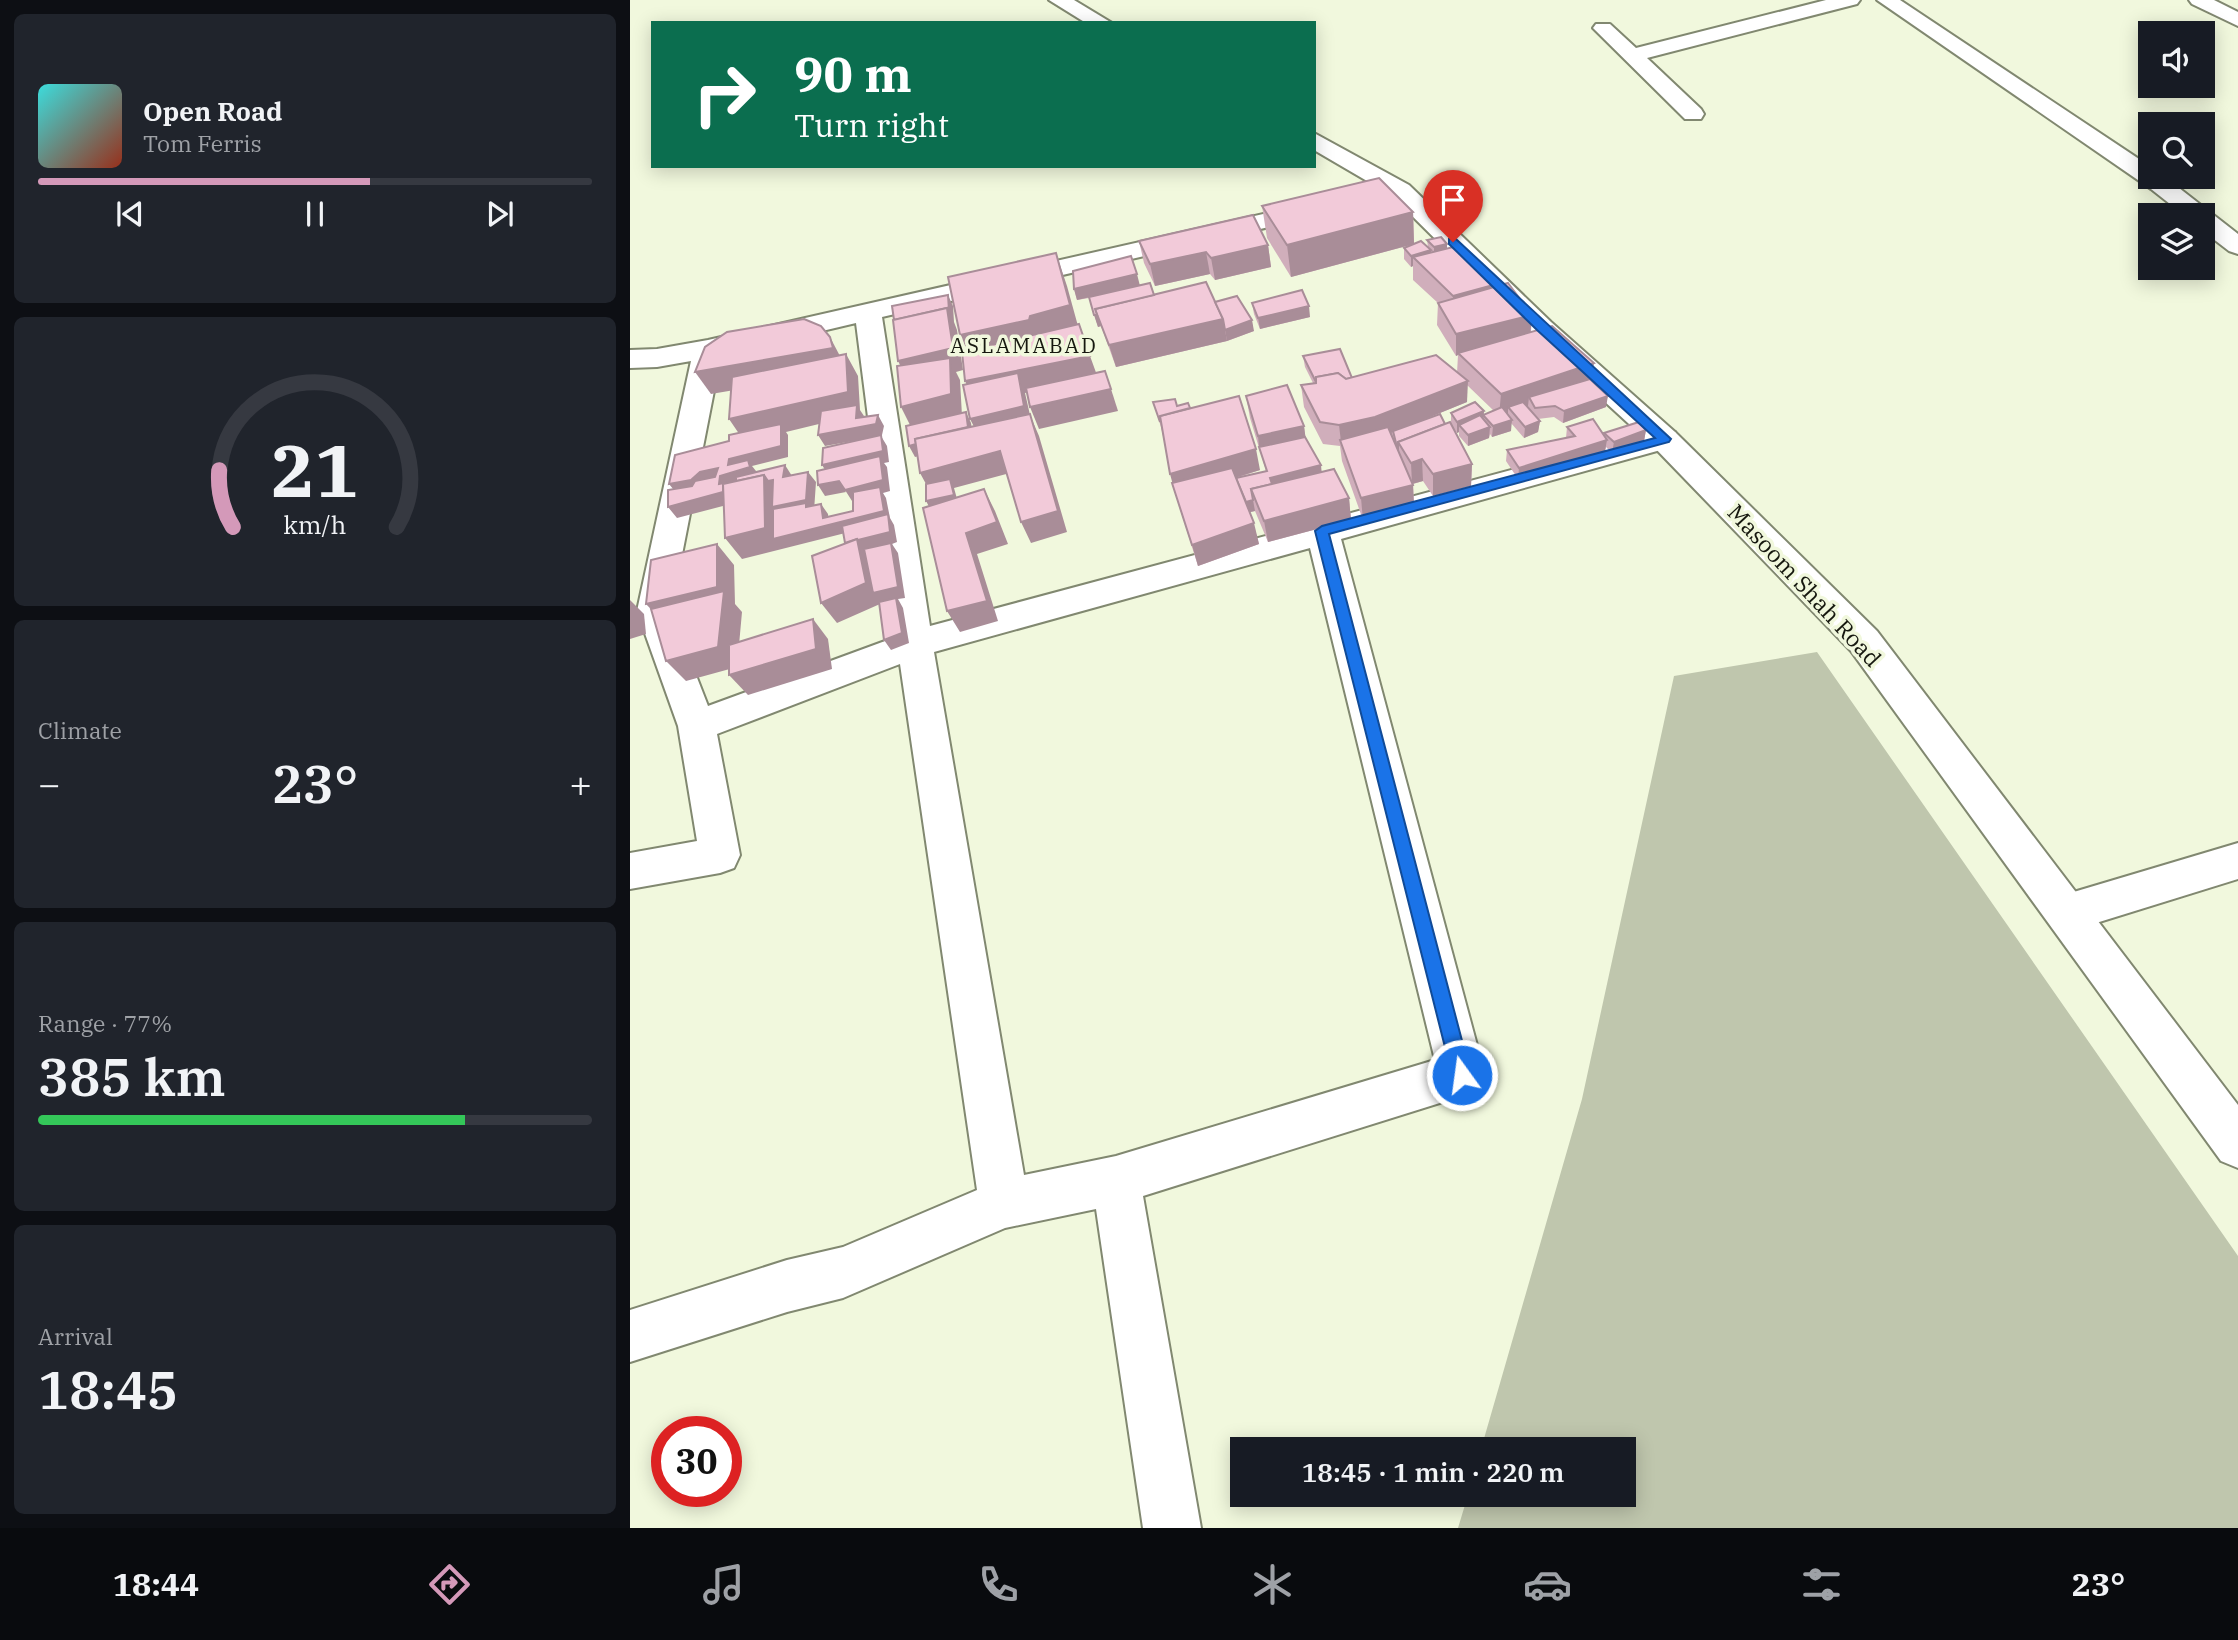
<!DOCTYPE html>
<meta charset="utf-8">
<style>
:root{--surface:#171b24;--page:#20242c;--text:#f1f3f6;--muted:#9ea1a6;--line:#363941;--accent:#d499b9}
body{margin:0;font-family:"IBM Plex Serif",serif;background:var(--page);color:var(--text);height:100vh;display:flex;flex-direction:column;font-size:26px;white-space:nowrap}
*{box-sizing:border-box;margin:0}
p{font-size:23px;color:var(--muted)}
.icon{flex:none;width:38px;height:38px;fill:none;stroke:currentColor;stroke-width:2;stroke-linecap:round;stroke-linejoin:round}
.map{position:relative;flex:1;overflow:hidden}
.side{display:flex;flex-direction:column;gap:14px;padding:14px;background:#0d0f14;width:630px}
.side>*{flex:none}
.top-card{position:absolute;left:21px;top:21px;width:665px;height:147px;border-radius:0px;box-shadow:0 4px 18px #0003;background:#0b6e4f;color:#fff;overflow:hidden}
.buttons{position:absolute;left:1508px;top:21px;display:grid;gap:14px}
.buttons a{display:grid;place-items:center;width:77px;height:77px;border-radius:0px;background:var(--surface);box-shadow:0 4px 18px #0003;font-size:35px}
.speed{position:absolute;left:21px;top:1416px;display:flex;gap:14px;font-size:35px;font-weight:700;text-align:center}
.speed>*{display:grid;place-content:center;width:91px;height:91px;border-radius:50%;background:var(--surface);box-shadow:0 4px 18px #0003;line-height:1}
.speed .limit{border:10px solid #d22;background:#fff;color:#111}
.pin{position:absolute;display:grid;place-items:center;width:60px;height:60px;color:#fff;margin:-72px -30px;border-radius:50% 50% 50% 0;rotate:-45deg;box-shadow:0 0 7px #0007}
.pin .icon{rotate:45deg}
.me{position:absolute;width:77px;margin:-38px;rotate:346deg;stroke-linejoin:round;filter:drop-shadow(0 0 5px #0008)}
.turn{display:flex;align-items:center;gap:24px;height:147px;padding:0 28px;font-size:32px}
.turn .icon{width:91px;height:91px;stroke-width:2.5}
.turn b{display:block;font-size:49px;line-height:60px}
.big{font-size:52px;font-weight:600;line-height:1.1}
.side .tile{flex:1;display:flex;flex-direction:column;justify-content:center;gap:10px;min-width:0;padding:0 24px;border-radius:10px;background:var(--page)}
.side .dial{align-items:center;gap:0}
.dial svg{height:182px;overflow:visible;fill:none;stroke:var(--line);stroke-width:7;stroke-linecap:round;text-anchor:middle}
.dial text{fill:var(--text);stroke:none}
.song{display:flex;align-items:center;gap:21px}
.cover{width:84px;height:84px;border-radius:10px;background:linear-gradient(135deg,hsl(180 70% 55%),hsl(10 70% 35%))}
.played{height:7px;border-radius:4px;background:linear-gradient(90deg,var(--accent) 60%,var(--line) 60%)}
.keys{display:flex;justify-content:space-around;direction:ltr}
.heat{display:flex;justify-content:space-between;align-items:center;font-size:38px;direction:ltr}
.charge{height:10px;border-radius:5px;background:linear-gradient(90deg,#34c759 77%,var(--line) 0)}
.trip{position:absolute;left:600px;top:1437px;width:406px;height:70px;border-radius:0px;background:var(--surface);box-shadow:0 4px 18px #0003;font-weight:600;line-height:70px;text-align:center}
.tab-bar{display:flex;height:112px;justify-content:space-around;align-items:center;background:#090b0e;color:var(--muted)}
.tab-bar .icon{width:49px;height:49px}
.tab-bar .current{color:var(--accent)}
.tab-bar b{font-size:32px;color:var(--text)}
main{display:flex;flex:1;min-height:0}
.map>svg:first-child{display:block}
.green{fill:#bfc6ad}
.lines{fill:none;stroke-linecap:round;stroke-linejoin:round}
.minor-casing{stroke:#818870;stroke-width:4}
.tertiary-casing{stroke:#818870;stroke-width:4}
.primary-casing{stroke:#818870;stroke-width:4}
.minor{fill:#fff;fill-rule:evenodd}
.tertiary{fill:#fff;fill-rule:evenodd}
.primary{fill:#fff;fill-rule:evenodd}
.wall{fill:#d0aebb;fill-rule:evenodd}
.shaded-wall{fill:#a98d98;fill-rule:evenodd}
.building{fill:#f2cad9;stroke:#a98d98;stroke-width:2}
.route{fill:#1a73e8;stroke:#114b97;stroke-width:2}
.labels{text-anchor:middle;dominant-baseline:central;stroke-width:7;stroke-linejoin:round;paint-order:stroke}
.far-neighbourhood-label{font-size:21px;letter-spacing:2px;fill:#16180f;stroke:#f1f8dd}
.street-label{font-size:23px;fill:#16180f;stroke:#f1f8dd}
</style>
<main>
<section class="side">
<div class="tile">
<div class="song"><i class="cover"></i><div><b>Open Road</b><p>Tom Ferris</p></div></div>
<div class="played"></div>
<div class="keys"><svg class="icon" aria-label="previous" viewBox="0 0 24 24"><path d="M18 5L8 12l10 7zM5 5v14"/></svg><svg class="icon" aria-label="pause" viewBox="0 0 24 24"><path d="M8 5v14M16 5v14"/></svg><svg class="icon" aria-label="next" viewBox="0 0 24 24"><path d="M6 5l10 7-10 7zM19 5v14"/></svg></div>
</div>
<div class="tile dial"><svg viewBox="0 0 100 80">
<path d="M14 69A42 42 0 1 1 86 69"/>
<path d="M14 69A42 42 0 0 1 8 44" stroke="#d499b9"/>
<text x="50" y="56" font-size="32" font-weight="700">21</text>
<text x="50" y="72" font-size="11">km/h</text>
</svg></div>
<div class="tile"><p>Climate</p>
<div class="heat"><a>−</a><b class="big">23°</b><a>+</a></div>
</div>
<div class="tile"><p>Range · 77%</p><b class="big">385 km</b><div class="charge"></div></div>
<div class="tile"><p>Arrival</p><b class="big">18:45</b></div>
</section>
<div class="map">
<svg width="1608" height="1528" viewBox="0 0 1608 1528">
<rect width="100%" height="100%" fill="#f1f8dd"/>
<path class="green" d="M1187,652L1608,1256V1528H828L838,1495L994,1494V1449H851L952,1099L1044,676Z"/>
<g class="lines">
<g class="minor-casing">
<g id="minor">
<path d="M1196,0H1230L1227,4L1017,58L1071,109L1074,114L1071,119H1055L963,28L966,24H980L1006,48Z"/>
<path d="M1247,0H1270L1521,167V177H1535L1608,234V254L1599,251L1573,231V215H1554L1521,189Z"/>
<path d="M686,202L695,204L698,209L695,214L252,317L300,626L1034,429L1045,432L1049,439L1045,446L711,539L855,1075L848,1091L513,1196L571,1528H513L466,1209L375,1228L213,1298L157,1312L0,1362V1310L157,1260L213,1247L347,1190L270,664L87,734L110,855L104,868L90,873L0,889V853L67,841L48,726L7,611L61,361L27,367L0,368V350L27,349L78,340ZM226,323L266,637L78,706L41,611L91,355ZM680,548L805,1060L486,1156L394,1175L304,652Z"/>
<path d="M1608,843V879L1437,932L1422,927L1416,913L1422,899L1437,894Z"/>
</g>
</g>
<g class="tertiary-casing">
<path id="tertiary" d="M1559,0H1584L1608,12V26L1562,4Z"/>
</g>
<g class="primary-casing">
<g id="primary">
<path d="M419,0H444L482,23H456Z"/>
<path d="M684,133L779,185L921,322L1045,432L1247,631L1608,1105V1168L1591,1161L1221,651L1023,446L901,334L761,195L684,150Z"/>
</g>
</g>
<use href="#minor" class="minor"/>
<use href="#tertiary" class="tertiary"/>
<use href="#primary" class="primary"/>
</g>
<g class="wall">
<path d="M632,206L783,212L784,244L661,277L637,238Z"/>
<path d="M797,240L817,244V249L867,284V287L902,315L901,332L961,380L976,407L933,423L924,417L908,419L910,421L908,432L894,438L881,423V431L862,437L860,434L859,438L838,446L829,436V432L827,433L823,428L842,464L841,486L803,496L793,481L783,484L784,506L733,520L712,461L710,446L693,444L674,407L671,385L683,383L675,367L673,356L722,378L827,373L828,355L826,356L807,325L808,303L783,280V266L781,267L774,259V248L798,247ZM837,385L864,411L854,415V411L821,413V423L815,424L795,419L837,402Z"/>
<path d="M509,241L638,245L641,267L585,280L580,274L525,286L514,263Z"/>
<path d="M510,285L524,295L585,302L624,331L597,341L486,367L471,326L468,327L459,298L447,300L444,289Z"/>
<path d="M622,303L680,317L630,329L624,314Z"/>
<path d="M616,396L674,426L675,437L692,472L719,498L721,520L638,542L625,511L620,512L629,544L568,566L546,496L531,427L523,402L560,408L630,470L606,478L636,471L620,418Z"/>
<path d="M937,427L974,436V433L1016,430L1014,441L982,453L976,447L975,451L888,479L876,461L877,450L936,438Z"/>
</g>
<g class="shaded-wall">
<path d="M783,212L784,244L661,277L657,245Z"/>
<path d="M817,244V255L804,258V247Z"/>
<path d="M638,245L641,267L585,280L581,258Z"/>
<path d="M801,250V261L783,257V266L781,267V256Z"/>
<path d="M576,252L580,274L525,286L520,264Z"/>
<path d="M426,253L437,286L451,337L344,367L330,335L400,316Z"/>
<path d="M507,274L510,286L447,300L444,289Z"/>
<path d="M867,284L866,307L823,318V296Z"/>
<path d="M318,295L323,306L324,322L327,330L333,370L326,372L330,380L332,416L282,429L271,407L279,383L268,361L317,308Z"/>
<path d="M679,306L680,317L630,329L628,318Z"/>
<path d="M464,315H467L471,326L468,327Z"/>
<path d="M902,315L900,337L828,353V355L826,356V334Z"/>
<path d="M593,319L597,341L486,367L479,345Z"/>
<path d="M622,320L624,331L597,341L595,330Z"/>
<path d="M200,337L212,360L215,371L81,394L65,372Z"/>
<path d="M216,354L228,376L230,410L234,416L233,427L248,415L254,426L252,435L251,436L257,446L259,462L254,463L257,467L260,491L253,493L256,498L260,518L264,525L267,542L262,544L268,553L275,598L268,599L273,608L279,643L261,650L254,640L250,604L207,623L191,603L216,544L259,522L112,559L95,538L135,495L47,518L38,507L48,495L39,484L70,472L98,465L99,459L114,441L99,419ZM226,415V418L188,435L195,446L251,436L192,465L199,476L253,480L215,490L222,501L251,493L199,525L198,514L191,504L193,518L184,511L186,482L178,472L138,481L134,475L126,471L122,466L158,457V435L156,432Z"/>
<path d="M460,356L468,378L395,393L400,415L409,436L437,532L401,543L391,522L403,428L351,440L340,419L345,403L335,381Z"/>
<path d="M964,363L961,385L899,397L898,406L882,412L878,407V413L869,416L871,394Z"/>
<path d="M838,381L837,402L746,439L711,442L709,425Z"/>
<path d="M481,389L488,411L409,429L400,407Z"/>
<path d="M978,396L976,407L933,423L934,411Z"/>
<path d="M854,411L853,422L829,425V432L827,433V422Z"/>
<path d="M336,412L341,423L344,443L285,457L279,446Z"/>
<path d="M882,420L881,431L862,437L863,426Z"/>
<path d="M910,421L908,432L894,438L895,427Z"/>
<path d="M674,426L677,448L629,447L628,436Z"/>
<path d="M860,427L859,438L838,446V435Z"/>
<path d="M1016,430L1014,441L982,453L984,442Z"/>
<path d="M977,440L975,451L888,479L889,468Z"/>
<path d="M626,449L630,470L546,496L542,483L546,496L540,474Z"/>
<path d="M370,451L380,473L324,488L329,506L302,512L296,501L302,495L290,473Z"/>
<path d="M792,459L793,481L782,484L781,463Z"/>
<path d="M842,464L841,486L803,496V474Z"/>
<path d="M155,465L162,476L153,477Z"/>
<path d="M691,465L692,476L642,489L640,478Z"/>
<path d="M209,481L216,492L195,496L188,485Z"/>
<path d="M783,485L784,506L733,520L731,498Z"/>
<path d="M354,489L365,511L378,544L347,554L368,621L330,632L317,611L336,533Z"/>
<path d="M719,498L721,520L638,542L634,521Z"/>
<path d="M623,500L625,511L616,513L614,502Z"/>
<path d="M624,523L629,544L568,566L562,545Z"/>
<path d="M87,544L104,565L105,604L112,612L107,667L56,681L36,661L35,624L16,604Z"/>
<path d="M0,600L14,614L16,634L0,639Z"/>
<path d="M183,619L198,639L202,669L118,695L99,675Z"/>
</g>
<g class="building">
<path d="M749,178L783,212L657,245L632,206Z"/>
<path d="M623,215L638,245L581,258L576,252L520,264L509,241Z"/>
<path d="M811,237L817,244L804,247L797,240Z"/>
<path d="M791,241L801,250L781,256L774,248Z"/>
<path d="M827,246L867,284L823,296L783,257Z"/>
<path d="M426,253L440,305L400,316L399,320L330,335L318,277Z"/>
<path d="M501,256L507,274L444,289L443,271Z"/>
<path d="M576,282L593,319L479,345L465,309Z"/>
<path d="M520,283L524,295L465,309L467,315H464L459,297Z"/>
<path d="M878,283L902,315L826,334L808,303Z"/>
<path d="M672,290L679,306L628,318L622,303Z"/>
<path d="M318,295L319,311L317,308L264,320L262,306Z"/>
<path d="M607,296L622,320L595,330L593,319L585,302Z"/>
<path d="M317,308L323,348L268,361L263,320Z"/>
<path d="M174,319L191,326L200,337L203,348L65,372L75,347L97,332Z"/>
<path d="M449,324L460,356L335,381L332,352Z"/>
<path d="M922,326L964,363L871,394L828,353Z"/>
<path d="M710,349L722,378L716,379L708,373L686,377V382L673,356Z"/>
<path d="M216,354L218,392L99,419L102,377Z"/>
<path d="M806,355L838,381L745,417L709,425L690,422L671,385L686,383V377L708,373L716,379Z"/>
<path d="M320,358L321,394L271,407L267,366Z"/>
<path d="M475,371L481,389L400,407L396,388Z"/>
<path d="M388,373L394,406L340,419L333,385Z"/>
<path d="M960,379L978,396L934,411L925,406L905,408L899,397Z"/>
<path d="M657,385L674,426L628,436L616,396Z"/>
<path d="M609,396L626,449L540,474L530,416Z"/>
<path d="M545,399L547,406L558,403L560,408L530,416V422L523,402Z"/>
<path d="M845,402L854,411L827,422L821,413Z"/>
<path d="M893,402L910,421L895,427L878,407Z"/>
<path d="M227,405L226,418L248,415L246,424L188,435L191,411Z"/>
<path d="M872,407L882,420L863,426L853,415Z"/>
<path d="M336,412L338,427L285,439L286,444L279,446L276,426Z"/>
<path d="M400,414L428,511L391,522L370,451L290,473L285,439Z"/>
<path d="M810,414L815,424L768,442V451L763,431Z"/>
<path d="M850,415L860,427L838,435L829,425Z"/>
<path d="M963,419L977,440L889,468L877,450L945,436L937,427Z"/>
<path d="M820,422L842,464L803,474L792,459L781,463L768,442Z"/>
<path d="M1009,422L1016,430L984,442L974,433Z"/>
<path d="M151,424V446L99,459L98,465L118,460L120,467L90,476L89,484L104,481L93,484V492L38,507V490L62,486L65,481L85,477L88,468L70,472L61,480L39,484L45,455L99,441V435Z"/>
<path d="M758,427L783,485L731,498L710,440Z"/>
<path d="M251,435L253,451L192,465L193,448Z"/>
<path d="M675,437L691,465L640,478L642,484L621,489L623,500L616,502L606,478L637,471L629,447Z"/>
<path d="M250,456L253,480L215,490L209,481L188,485L187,471Z"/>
<path d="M155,465L153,477L178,472L176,500L142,507L143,480L138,481L134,475L106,481V477Z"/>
<path d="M602,468L624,523L562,545L542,483Z"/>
<path d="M704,469L719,498L634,521L621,489Z"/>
<path d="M134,475L135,528L95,538L93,484Z"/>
<path d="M320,479L324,495L296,501V484Z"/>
<path d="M250,487L254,511L143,539V509L176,503V507L191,504L193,518L223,511V492Z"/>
<path d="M354,489L367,522L336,533L357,601L317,611L293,508Z"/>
<path d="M258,514L260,532L228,540L227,539L215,543L212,526Z"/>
<path d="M227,539L236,583L191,603L182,556Z"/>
<path d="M261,543L268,587L243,593L234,549Z"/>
<path d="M87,544V587L16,604L21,560Z"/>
<path d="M94,591L88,647L36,661L21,609Z"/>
<path d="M266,598L272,633L254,640L249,602Z"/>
<path d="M183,619L186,649L99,675V645Z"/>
</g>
<path class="route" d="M819,239H826L1041,439L1039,442L699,534L841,1075L838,1082L832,1085L825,1082L822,1075L685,531L692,526L1025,438L907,330L819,244Z"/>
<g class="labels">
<g class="far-neighbourhood-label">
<text x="394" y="345">ASLAMABAD</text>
</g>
<g class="street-label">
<text transform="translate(1175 585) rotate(47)">Masoom Shah Road</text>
</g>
</g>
</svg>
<div class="buttons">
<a><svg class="icon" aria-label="sound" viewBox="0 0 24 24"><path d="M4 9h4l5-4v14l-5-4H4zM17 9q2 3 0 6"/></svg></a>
<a><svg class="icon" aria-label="search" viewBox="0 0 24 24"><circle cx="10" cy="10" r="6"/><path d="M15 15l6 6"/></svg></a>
<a><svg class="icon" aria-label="layers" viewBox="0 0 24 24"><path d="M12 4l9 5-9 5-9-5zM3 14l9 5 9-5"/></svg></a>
</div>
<div class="speed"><div class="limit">30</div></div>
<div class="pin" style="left:823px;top:242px;background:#d93025"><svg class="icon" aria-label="arrive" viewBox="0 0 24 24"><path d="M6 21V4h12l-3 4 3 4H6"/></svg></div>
<svg class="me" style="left:832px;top:1075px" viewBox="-20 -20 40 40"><circle r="17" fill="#1a73e8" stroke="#fff" stroke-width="3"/><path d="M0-11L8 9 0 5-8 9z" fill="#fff"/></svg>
<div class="trip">18:45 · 1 min · 220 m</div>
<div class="top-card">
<div class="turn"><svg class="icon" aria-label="right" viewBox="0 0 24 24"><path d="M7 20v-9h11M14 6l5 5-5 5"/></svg><div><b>90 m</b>Turn right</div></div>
</div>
</div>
</main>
<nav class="tab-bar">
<b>18:44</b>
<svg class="icon current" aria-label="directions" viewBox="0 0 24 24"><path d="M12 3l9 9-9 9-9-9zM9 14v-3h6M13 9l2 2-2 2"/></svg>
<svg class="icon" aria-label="music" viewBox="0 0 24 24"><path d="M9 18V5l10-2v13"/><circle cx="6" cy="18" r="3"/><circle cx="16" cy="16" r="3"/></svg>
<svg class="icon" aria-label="phone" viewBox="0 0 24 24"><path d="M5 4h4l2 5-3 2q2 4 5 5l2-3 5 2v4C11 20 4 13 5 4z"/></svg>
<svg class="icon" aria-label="climate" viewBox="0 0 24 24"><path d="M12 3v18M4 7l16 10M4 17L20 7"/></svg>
<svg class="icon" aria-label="car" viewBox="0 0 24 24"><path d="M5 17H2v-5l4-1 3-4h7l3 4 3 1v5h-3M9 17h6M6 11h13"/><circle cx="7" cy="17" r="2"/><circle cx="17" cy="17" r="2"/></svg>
<svg class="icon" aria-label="filters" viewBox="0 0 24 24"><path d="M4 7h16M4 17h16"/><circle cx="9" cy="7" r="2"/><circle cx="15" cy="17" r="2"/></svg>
<b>23°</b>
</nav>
